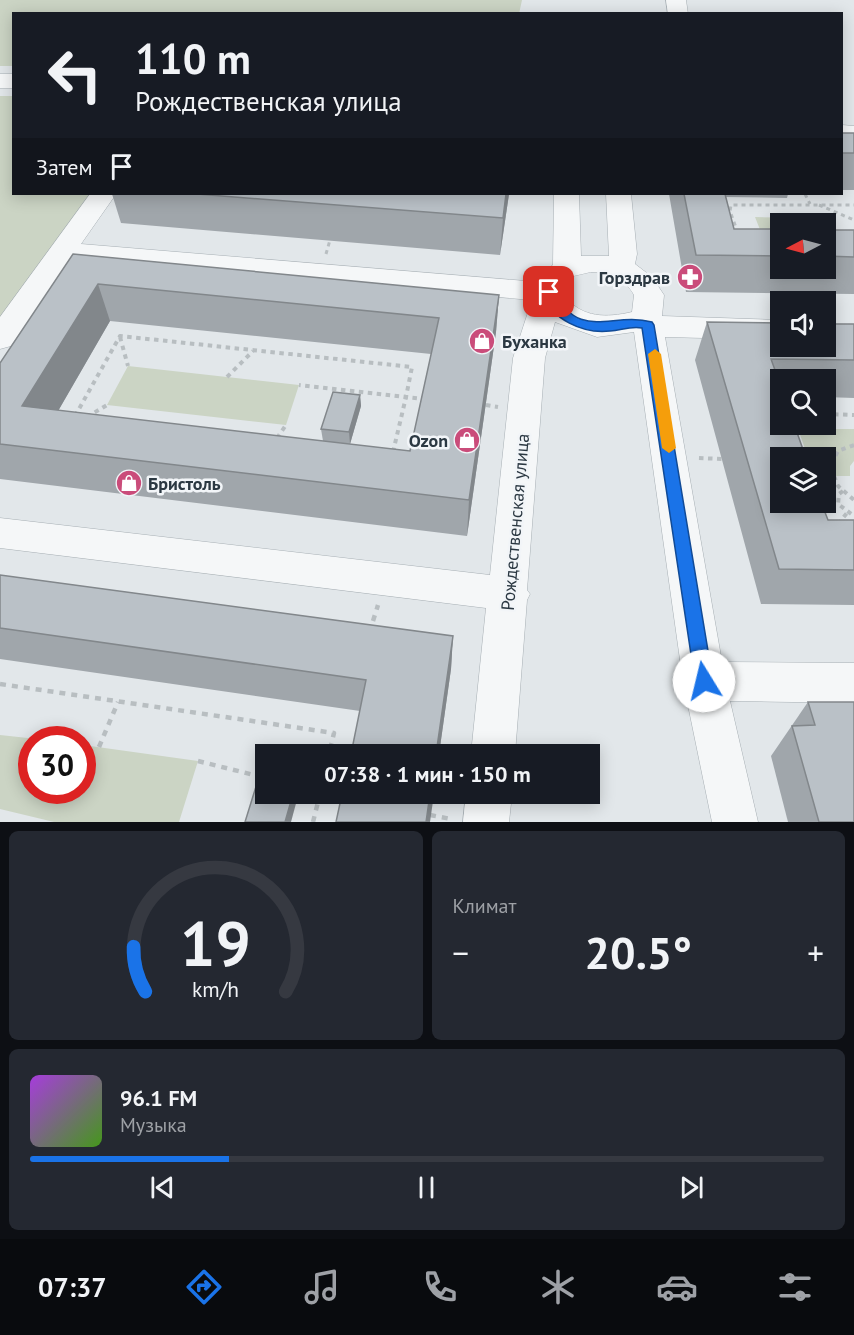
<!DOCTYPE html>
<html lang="ru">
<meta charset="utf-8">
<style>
:root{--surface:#171b24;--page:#242831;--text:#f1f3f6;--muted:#9ea1a6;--line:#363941;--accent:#1a73e8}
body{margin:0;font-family:"PT Sans",sans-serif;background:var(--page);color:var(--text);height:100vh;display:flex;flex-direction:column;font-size:22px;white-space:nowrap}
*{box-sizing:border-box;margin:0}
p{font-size:20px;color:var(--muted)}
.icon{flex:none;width:33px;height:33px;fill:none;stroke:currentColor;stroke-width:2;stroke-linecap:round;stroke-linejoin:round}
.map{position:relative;height:822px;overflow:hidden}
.drawer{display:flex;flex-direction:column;gap:9px;padding:9px;background:#0d0f14;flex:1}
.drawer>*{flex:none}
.hud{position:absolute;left:12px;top:12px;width:831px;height:183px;border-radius:0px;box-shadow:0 3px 15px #0003;background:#171b24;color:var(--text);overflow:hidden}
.needle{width:39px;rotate:264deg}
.buttons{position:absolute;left:770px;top:213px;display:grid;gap:12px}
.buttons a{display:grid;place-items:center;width:66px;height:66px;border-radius:0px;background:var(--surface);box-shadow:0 3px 15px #0003;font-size:30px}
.speed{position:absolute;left:18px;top:726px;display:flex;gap:12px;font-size:30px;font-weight:700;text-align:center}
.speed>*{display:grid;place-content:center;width:78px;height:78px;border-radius:50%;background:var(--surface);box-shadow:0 3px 15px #0003;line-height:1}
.speed .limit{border:9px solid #d22;background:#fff;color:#111}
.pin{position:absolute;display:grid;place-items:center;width:51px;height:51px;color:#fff;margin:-26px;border-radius:12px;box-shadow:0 3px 9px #0006}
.me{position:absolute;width:66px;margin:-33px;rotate:351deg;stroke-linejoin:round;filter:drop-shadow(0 0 4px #0008)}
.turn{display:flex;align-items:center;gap:21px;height:126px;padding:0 24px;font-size:27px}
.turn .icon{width:78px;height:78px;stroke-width:2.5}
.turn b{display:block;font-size:42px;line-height:51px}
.then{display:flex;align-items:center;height:57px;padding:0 24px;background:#0003;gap:12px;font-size:22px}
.big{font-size:45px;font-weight:800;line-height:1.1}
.drawer .card{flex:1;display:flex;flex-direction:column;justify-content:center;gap:9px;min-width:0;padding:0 21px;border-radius:9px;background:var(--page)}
.drawer .dial{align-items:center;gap:0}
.dial svg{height:156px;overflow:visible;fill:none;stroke:var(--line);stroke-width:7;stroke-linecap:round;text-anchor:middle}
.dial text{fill:var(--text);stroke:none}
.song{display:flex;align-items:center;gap:18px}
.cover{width:72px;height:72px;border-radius:9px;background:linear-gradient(135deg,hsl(280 70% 55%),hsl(100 70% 35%))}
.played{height:6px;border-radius:3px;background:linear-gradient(90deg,var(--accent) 25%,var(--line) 25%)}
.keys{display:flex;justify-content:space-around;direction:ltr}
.heat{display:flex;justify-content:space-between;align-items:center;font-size:33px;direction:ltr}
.drawer .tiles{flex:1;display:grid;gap:9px;grid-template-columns:1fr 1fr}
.card:last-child{grid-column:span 2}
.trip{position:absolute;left:255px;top:744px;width:345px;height:60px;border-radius:0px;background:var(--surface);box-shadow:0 3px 15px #0003;font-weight:800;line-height:60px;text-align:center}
.dock{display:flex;height:96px;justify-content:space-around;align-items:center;background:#090b0e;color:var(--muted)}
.dock .icon{width:42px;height:42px}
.dock .active{color:var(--accent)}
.dock b{font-size:27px;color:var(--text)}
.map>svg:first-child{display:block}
.green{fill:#cbd4c4}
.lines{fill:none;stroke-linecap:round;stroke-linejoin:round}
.minor-casing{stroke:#a7afb4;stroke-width:1}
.path-far2{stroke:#b8bec1;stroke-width:3;stroke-dasharray:4 4;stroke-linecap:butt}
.path-far1{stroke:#b8bec1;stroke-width:4;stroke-dasharray:4.5 4.5;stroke-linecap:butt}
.path{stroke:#b8bec1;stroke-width:4.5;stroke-dasharray:6 6;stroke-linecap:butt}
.minor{fill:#f5f7f8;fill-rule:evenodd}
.wall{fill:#a0a6ab;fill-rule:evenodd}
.shaded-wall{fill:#82878b}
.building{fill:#bac1c7;stroke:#82878b;stroke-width:1.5;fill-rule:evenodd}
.route{fill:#1a73e8;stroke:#114b97;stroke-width:1.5}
.slow{fill:#f59e0b}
.labels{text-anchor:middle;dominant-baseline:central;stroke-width:5;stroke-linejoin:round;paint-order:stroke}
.poi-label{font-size:18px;font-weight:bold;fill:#2b3842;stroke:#f2f5f8;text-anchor:end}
.street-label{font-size:18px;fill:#2b3842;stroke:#f2f5f8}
</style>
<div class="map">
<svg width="854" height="822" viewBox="0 0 854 822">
<rect width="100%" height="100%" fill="#e2e7ea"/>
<g class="green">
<path d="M0,0H522L519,14H14L13,66H0Z"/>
<path d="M0,96H13L14,194H91L0,322Z"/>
<path d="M755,217L805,218L807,223L780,224V242H765Z"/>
<path d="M128,366L299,385L286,425L107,405Z"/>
<path d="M798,429H854V461L850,466V476H825V458L808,457Z"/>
<path d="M0,735L37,739L32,740V790H82L83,745L198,761L179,822H54L0,809Z"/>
</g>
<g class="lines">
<g class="minor-casing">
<g id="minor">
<path d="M666,0H686L688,14H668Z"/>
<rect x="0" y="74" width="14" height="14"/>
<path d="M842,125L854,126V140L842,139Z"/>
<path d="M90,194H116L81,244L538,282L543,272L553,265L554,194H579L581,256H609L606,194H631L637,254L635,264L652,277L664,295L662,316L780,320V340L665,337L722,662L854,663V703L730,701L758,822H712L683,681L634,332L597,337L555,322L545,358L527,590L530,594L527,600L515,754H471L486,608L0,548V518L490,575L513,358L532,300L70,260L11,346L0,349V317ZM591,272C609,273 625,278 634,295L632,312C606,318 583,318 565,297L566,282L574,276Z"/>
<path d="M466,794H512L509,822H463Z"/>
</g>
</g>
<g class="path-far2">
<path d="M805,194L810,204"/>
<path d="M819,205L854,220"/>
<path d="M738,233L730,211L731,205H854"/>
<path d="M326,254L330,240"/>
</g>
<g class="path-far1">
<path d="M120,337L128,366"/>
<path d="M227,377L253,351"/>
<path d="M486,405L498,407"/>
<path d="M825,414L854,415"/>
<path d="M75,416L120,336L412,367L406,397L299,385"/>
<path d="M87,417L107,405"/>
<path d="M277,438L286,425"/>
<path d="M854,445L838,451L830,466L838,486L854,500"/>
<path d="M393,452L406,397L425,399"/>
<path d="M699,458L722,459"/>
<path d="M843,491L839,494L838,504L854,516"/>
<path d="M838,524L847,513"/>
</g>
<g class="path">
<path d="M373,621L378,605"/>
<path d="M0,684L334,733L329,754"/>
<path d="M99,747L118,702"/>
<path d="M198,761L266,778"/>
<path d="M324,794L345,798"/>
<path d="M430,815L451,819"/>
<path d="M313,822L320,794"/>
</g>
<use href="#minor" class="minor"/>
</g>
<g class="wall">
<rect x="842" y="133" width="12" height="57"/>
<path d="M112,194H509L500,255L121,223Z"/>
<path d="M669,194H788L787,198L726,197L734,229H780V268H825V230H854V294L686,292Z"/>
<path d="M73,254L499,295L496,332L467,536L0,479V363ZM110,321L431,354L410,451L58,411Z"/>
<path d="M707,322L854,324V398L825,397V380H780V424L828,520H854V605L761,604L695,360Z"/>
<path d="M360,395L361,406L350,444L323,441L321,429Z"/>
<path d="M0,575L453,636L451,669L439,754H351L360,711L0,659Z"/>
<path d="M808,702L854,822H788L771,756Z"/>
</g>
<g class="shaded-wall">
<path d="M506,194H509L500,255L503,218Z"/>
<path d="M98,284L110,321L39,444L22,406Z"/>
<path d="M499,295L496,332L467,536L469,500Z"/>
<path d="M360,395L361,406L350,444L349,432Z"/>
<path d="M453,636L451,669L439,754H436Z"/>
<path d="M293,794H297L298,796L291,822H285Z"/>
<path d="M430,794H434L430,822H426Z"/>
</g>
<g class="building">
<rect x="842" y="133" width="12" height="20"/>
<path d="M197,194H506L503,218Z"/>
<path d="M684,194H725L734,229H780V256L696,255Z"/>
<path d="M825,230H854V257L825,256Z"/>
<path d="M73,254L499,295L469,500L0,444V363ZM98,284L439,318L410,451L22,406Z"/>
<path d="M707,322L780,323V346H825V324H854V360L771,359L780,384V424H794L806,458H780V502H821L828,520H854V570L779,569Z"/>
<path d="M333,392L360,395L349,432L321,429Z"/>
<path d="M0,575L453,636L436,754H351L366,680L0,628Z"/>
<path d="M808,702H854V822H819L792,726L815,725Z"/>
<path d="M258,780L266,782V794H293L285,822H245Z"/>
<path d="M342,794H430L426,822H336Z"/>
</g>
<path class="route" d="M549,288L553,290C580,343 611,311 652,322L654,325L713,681L710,687L704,689L698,687L695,681L642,328C630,326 622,330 610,331C584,334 550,320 543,292Z"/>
<path class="slow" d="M655,349L661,354L676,448L669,453L662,448L648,354Z"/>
<defs>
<g id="pharmacy-disc" transform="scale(1.35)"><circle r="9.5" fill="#ca4c7a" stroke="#f2f5f8"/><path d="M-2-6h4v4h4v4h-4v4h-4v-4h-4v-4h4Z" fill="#fff"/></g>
<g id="shop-disc" transform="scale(1.35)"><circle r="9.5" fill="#ca4c7a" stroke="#f2f5f8"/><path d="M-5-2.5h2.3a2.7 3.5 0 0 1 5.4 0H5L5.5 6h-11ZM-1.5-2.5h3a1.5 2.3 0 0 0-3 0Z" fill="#fff"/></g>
</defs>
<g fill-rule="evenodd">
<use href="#pharmacy-disc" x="690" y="277"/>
<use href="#shop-disc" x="482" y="341"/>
<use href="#shop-disc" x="467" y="440"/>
<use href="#shop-disc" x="129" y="483"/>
</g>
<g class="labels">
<g class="poi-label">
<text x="670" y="277">Горздрав</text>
<text x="502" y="341" text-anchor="start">Буханка</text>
<text x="448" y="440">Ozon</text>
<text x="148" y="483" text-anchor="start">Бристоль</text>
</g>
<g class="street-label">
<text transform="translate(515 522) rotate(-85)">Рождественская улица</text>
</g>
</g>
</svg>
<div class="buttons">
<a><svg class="needle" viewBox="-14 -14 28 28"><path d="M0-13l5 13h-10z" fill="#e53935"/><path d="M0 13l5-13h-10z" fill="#9ea1a6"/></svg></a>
<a><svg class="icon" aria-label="sound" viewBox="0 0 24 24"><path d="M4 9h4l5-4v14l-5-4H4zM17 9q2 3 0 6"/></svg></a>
<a><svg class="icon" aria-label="search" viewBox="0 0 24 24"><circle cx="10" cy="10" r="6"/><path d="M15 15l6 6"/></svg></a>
<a><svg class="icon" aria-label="layers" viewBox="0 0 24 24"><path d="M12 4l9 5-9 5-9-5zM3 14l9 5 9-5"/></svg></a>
</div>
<div class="speed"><div class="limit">30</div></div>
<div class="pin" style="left:549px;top:292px;background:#d93025"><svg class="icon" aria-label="arrive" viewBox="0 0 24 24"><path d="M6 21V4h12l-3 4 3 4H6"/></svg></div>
<svg class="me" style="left:704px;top:681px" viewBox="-20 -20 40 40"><circle r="19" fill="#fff"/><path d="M0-13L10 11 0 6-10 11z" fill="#1a73e8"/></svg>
<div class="trip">07:38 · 1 мин · 150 m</div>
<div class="hud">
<div class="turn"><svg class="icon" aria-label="left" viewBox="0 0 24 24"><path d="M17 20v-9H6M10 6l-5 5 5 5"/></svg><div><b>110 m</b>Рождественская улица</div></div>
<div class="then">Затем<svg class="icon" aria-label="arrive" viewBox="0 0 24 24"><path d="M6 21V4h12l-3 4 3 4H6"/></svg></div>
</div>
</div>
<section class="drawer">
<div class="tiles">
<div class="card dial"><svg viewBox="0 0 100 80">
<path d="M14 69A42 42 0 1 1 86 69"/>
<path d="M14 69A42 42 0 0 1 8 46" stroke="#1a73e8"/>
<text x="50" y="56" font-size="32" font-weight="700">19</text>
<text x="50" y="72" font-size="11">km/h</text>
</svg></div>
<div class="card"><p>Климат</p>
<div class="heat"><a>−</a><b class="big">20.5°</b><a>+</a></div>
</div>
<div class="card">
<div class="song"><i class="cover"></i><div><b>96.1 FM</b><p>Музыка</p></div></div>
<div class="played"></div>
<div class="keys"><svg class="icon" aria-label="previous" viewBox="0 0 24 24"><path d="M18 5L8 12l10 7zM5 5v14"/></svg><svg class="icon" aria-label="pause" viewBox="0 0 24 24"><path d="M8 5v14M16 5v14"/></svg><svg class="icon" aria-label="next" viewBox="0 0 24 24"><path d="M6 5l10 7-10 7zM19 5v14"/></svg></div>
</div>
</div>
</section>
<nav class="dock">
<b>07:37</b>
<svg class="icon active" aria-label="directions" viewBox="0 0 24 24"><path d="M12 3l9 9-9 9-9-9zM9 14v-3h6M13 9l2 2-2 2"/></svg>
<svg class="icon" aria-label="music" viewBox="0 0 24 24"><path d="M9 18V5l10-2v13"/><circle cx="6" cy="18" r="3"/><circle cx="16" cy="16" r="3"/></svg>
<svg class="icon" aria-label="phone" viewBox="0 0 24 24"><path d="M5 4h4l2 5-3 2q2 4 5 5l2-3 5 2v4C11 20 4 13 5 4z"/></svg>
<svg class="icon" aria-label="climate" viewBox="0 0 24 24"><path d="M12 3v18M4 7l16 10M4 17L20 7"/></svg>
<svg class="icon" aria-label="car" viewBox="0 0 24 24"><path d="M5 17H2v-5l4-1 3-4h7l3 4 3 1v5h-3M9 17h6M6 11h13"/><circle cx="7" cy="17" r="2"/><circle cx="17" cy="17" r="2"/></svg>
<svg class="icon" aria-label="filters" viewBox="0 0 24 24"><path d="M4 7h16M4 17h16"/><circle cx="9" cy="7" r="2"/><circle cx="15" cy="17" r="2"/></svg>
</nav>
